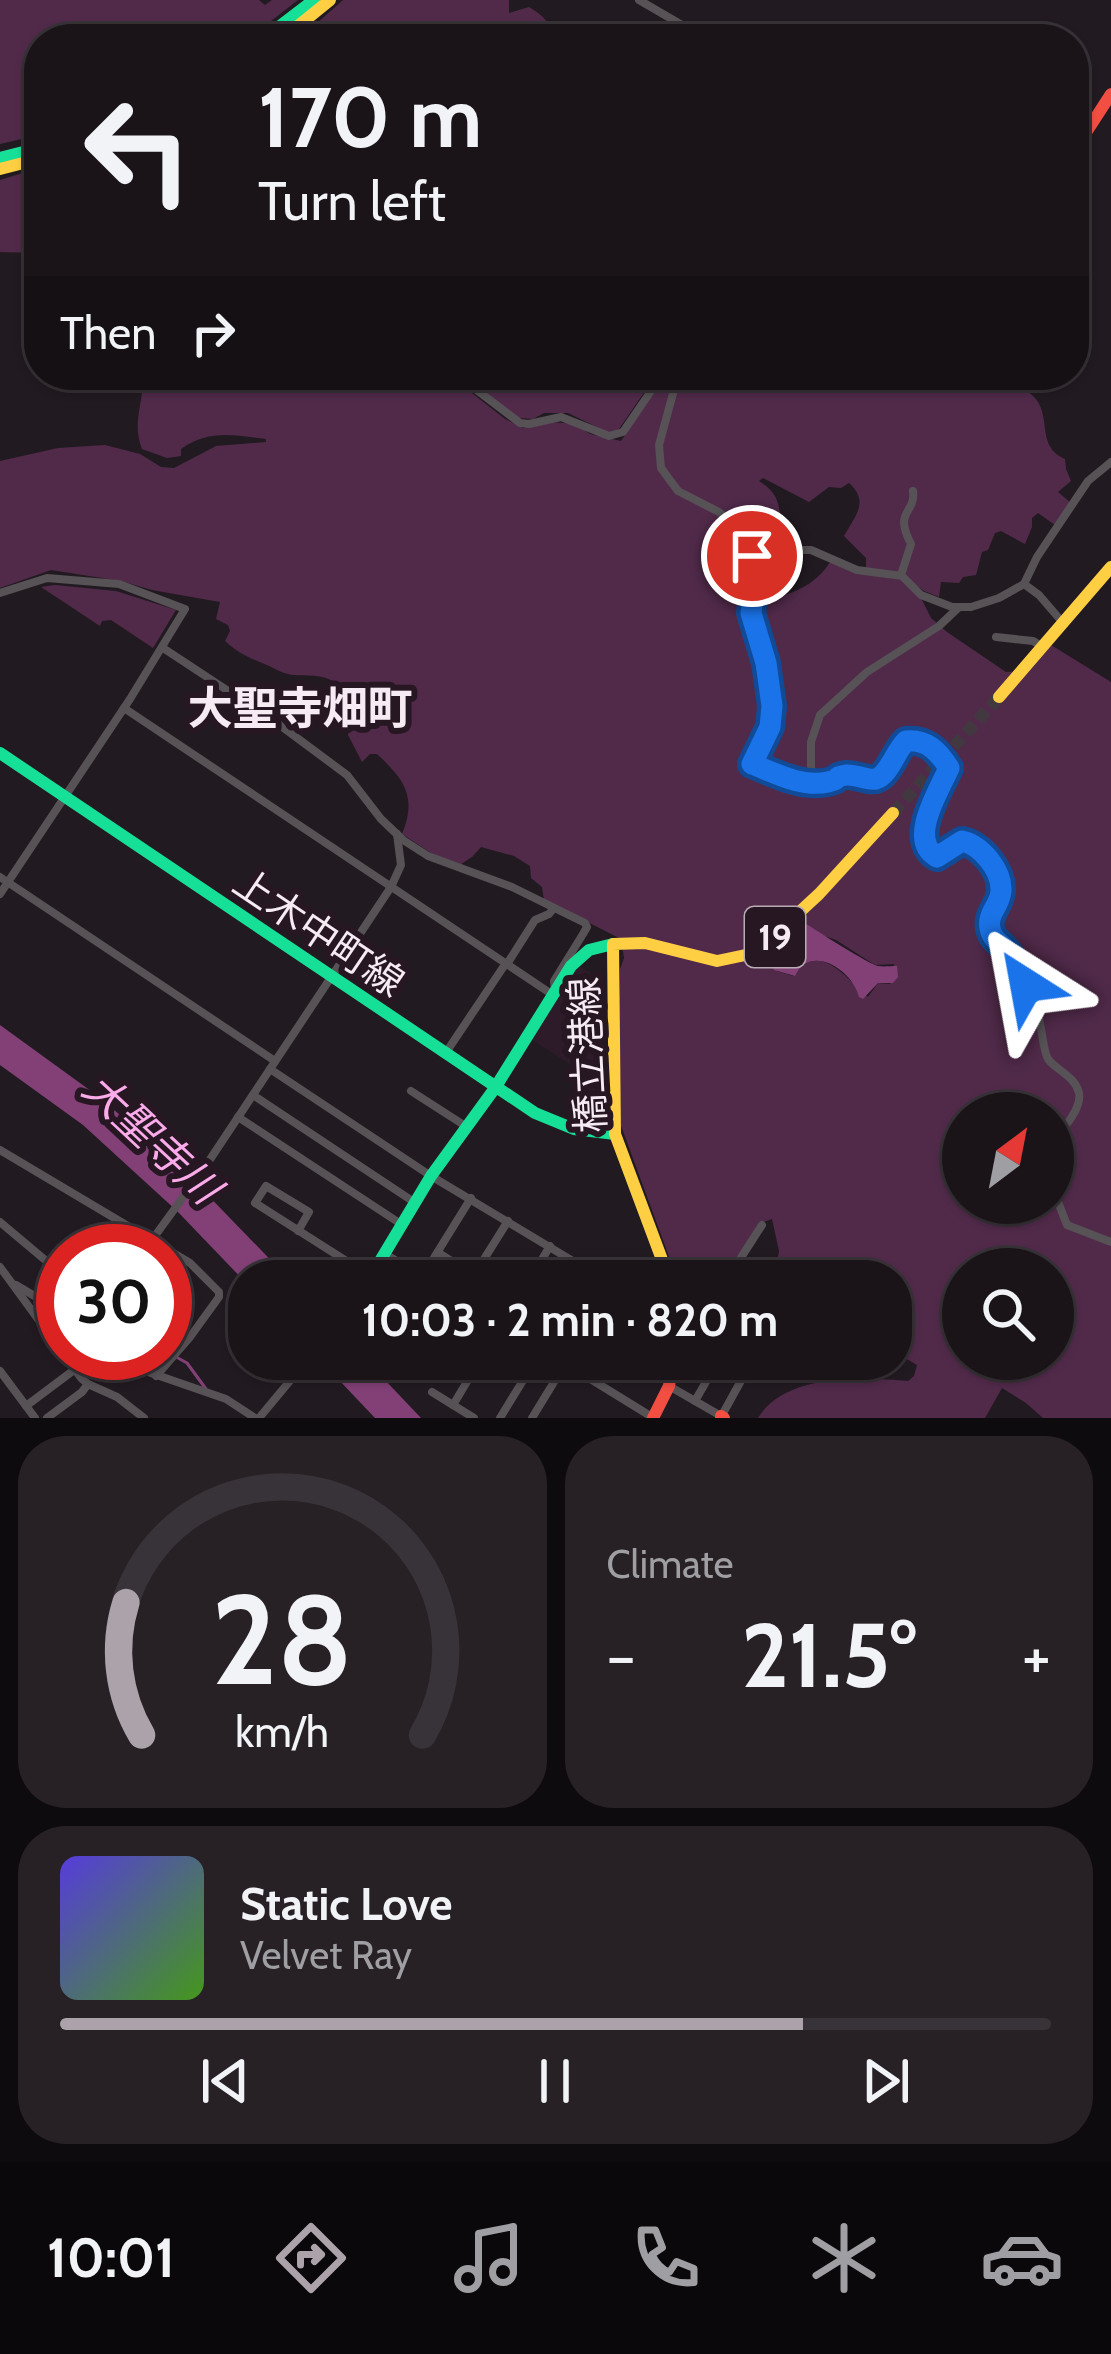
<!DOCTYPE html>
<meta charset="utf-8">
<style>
:root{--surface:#1a1419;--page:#272126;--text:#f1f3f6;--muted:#9f9ea2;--line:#383338;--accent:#aca2aa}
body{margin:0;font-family:Cabin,"Noto Sans JP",sans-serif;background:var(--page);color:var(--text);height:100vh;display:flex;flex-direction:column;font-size:45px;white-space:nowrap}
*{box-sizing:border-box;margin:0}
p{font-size:39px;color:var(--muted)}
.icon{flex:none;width:66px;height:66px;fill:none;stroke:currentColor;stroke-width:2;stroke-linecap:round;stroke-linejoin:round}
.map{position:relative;height:1418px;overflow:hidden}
.details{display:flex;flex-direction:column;gap:18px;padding:18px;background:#0e0b0e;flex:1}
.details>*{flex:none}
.top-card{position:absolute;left:24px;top:24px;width:1065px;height:366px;border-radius:48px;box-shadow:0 3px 9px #0004,0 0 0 3px var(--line);background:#1a1419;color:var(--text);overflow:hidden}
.needle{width:78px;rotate:32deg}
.controls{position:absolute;left:942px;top:1092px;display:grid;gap:24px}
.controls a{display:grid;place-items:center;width:132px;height:132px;border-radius:50%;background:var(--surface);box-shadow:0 3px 9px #0004,0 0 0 3px var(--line);font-size:60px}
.speed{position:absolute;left:36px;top:1224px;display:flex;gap:24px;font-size:60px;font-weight:700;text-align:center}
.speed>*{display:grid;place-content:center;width:156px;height:156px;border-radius:50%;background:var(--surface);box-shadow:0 3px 9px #0004,0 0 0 3px var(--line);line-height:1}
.speed .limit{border:18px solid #d22;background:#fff;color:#111}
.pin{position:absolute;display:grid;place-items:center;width:102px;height:102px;color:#fff;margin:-51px;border:6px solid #fff;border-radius:50%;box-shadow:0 3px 12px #0007}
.me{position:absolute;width:132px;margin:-66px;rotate:326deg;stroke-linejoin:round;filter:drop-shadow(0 0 9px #0008)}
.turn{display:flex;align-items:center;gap:42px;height:252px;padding:0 36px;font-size:54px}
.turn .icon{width:156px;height:156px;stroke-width:2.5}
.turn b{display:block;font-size:84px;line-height:102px}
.then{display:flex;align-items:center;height:114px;padding:0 36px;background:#0003;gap:24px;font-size:45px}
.big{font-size:90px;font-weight:800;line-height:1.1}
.details .tile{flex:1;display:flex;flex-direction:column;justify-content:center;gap:18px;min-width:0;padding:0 42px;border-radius:48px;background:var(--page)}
.details .dial{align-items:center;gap:0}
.dial svg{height:312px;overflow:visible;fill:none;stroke:var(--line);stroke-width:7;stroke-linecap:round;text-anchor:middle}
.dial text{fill:var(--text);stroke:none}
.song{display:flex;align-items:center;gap:36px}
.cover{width:144px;height:144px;border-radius:18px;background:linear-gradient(135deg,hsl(250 70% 55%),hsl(100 70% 35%))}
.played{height:12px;border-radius:6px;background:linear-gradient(90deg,var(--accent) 75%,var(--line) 75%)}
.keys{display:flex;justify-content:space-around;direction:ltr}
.heat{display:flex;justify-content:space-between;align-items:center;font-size:66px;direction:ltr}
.details .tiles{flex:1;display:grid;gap:18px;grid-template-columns:1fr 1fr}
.tile:last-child{grid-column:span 2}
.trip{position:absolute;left:228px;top:1260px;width:684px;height:120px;border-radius:48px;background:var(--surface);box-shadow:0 3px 9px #0004,0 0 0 3px var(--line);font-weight:800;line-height:120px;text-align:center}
.dock{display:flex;height:192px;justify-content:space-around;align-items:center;background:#0a080a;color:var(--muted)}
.dock .icon{width:84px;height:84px}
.dock .active{color:var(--accent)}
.dock b{font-size:54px;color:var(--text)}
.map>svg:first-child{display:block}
.built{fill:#2d1b2a}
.green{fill:#512a4a;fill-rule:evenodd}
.water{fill:#824077}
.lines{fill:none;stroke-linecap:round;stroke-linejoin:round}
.stream{stroke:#824077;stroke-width:3}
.primary-tunnel{stroke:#423940;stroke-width:12;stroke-dasharray:12 6;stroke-linecap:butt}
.street{stroke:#565255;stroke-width:8}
.fast{stroke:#16e098;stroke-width:12}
.slow{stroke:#ffcf43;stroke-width:12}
.jam{stroke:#f24e42;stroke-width:12}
.route-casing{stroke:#114b97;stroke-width:30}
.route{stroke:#1a73e8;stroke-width:21}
.labels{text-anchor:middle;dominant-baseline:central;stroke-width:12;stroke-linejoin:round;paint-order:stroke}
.shield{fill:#261723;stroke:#b8abb5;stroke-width:3}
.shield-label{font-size:36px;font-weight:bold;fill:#f6ebf3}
.street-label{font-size:39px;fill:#f6ebf3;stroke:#261723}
.water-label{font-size:42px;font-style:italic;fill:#fbabea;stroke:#261723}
.quarter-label{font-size:45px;font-weight:bold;fill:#f6ebf3;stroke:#261723}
</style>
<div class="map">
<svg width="1111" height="1418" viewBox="0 0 1111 1418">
<rect width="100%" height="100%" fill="#221a21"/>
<path class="built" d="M576,964L594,975L599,1065L594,1104L576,1094L583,1080L571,1072L574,1067L531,1039Z"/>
<g class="green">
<path d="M0,0H259L265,5L272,0H298L248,39H39V135L0,144Z"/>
<path d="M343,0H509V13L529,7C541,13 554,28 560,39H299Z"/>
<path d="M39,168V253L0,252V180Z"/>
<path d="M142,375H449L505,419L523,428L551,422L575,424L590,434L621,441L667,375H1016L1017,386C1062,404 1029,443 1065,459L1066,469L1071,481L1058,492L1071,503L1055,525L1038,513L1032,518V527L1025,544L1001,531L995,533L988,550L982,552L976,575L963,577L959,583L941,582L939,597L924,591L899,573L866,568V558L844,536C855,516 870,502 849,483L841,488L829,487L809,502L763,478L759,481C785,497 777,512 783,535C785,542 788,549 789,556L777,573L783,595C801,591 820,579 830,562L864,574L901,580L919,594L931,618L947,632L1006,672L1027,671L1051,645L1111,682V1418H1043L1026,1403L1002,1388L985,1418H758C785,1373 862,1377 908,1381L914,1376L917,1365L900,1355L897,1339L891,1335V1281H774L779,1251L772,1219L761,1223L723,1281H678L620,1123L619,998L620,969L624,958L621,939L544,900L542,887L531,878L530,866L514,856L481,847L472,857L458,866L431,853L402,834C417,797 405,780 377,754H370L362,762L348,735L349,728L329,694L333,681C319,674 309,676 294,675C283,674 276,669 267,665C250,658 239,654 225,641L230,631L228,625L216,619L220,602L152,590L121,581L51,570L0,588V461L58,448L105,445L140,454L161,467L174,468L216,446L266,442V439C233,435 209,429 181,449V456L167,458L142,449C131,420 145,403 142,375ZM807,924L819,934L836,940L875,965L894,964L890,984L878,983L868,997C846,978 819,939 793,976L777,971L769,959ZM963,1113H1053V1203H963ZM963,1269H1053V1359H963Z"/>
<path d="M464,375H656L619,429L609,433L568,413H544L533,419L519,418Z"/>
<path d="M55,585L116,591L176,610L153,648L111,620L102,621L100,626L41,587Z"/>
</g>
<g class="water">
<path d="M807,924C815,930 869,964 878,966C884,967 891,966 897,966L898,977L893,983H878L863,999L859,997C853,970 810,943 795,976L774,970L769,959Z"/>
<path d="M0,1025L102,1099L197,1184L291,1281H249V1286L177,1211L83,1125L0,1065Z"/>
<path d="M319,1359H365L421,1418H375Z"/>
</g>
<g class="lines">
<path class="stream" d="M178,1358L187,1363L206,1389"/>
<path class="primary-tunnel" d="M893,813L999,697"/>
<g class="street">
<path d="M639,0L706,39"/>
<path d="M457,375L520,423L529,424L561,417L609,436L623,432L662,375"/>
<path d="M678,375L659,445L661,468L678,491L719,512L739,529L755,569L751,613L768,672L772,695V720L752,764L784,778L806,782L824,783L852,774L877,778L887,769L902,743C924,735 938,750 949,768C939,791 907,841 937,857L946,853L955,844C979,838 1001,867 1001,890C1001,907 984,916 992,934C996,943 1005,947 1010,955C1019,970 1028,988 1035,1005C1042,1020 1042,1049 1048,1059C1057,1071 1075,1076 1079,1093C1082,1109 1063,1129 1053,1140"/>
<path d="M913,491C916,514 893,510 911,544L901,575L921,595L952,607H971L999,598L1024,584L1037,557L1088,481L1111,462"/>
<path d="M794,550H811L857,570L902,576"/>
<path d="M1024,584L1039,595L1064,624"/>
<path d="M0,593L47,578L119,584L185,609L130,699L0,894"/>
<path d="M996,637L1033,641L1043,647"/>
<path d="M163,648L277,723L347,775L381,819L403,840L428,856L512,887L585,923L587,927L583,934L554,981L555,990"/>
<path d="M124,708L553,995"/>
<path d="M811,782V742L820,715L867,672L939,626L958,608"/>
<path d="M0,877L275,1061"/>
<path d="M507,964L535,920L549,914L554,908"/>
<path d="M445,1054L506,963"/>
<path d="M270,1069L431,1176L606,1281"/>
<path d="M411,1091L467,1127"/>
<path d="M253,1095L414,1202"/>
<path d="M238,1117L401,1224"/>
<path d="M0,1150L190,1263L219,1292V1297L190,1337L156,1376"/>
<path d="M1053,1189L1067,1225L1111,1242"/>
<path d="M0,1222L63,1275"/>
<path d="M298,1231L309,1212L266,1186L255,1203L370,1276"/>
<path d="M144,1251L205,1167L391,887L401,865L397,834"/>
<path d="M439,1253L483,1281"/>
<path d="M385,1254L415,1272"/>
<path d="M0,1267L81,1378L88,1384L117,1397L144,1418"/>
<path d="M427,1269L471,1198"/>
<path d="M474,1275L508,1221"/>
<path d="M415,1281V1272L423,1268L431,1272V1281"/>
<path d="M529,1281L550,1246"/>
<path d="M726,1281L762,1225"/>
<path d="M16,1285L63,1313"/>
<path d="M119,1353L151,1373L226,1399L255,1418"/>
<path d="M444,1359L471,1375L453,1405"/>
<path d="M558,1359L652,1417"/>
<path d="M0,1371L35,1418"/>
<path d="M669,1386L721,1416"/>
<path d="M432,1392L474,1418"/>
<path d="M695,1401L719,1359"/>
<path d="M26,1406L74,1370"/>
<path d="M721,1417L748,1368L733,1359"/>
<path d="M47,1418L82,1392L88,1384"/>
<path d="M259,1418L304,1364"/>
<path d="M500,1418L527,1374L503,1359"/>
<path d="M532,1418L565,1364"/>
</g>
<g class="fast">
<path d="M263,39L314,0"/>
<path d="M0,158L39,148"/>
<path d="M0,753L535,1113L574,1129L615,1134"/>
<path d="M368,1281L431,1176L495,1088L571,966L589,950L613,944"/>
<path d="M304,1364L309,1359"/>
</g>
<g class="slow">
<path d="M282,39L330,0"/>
<path d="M0,169L39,159"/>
<path d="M999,697L1111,567"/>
<path d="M670,1281L615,1134L613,944L645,943L717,961L755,953L819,894L893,813"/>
</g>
<g class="jam">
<path d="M1074,151L1111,94"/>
<path d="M721,1416L724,1418"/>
<path d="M653,1418L669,1386L673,1359"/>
</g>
</g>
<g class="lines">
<g class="route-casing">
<path id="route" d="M752,556L755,582L751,613L766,663L772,706L770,727L752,764C775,773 802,788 828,782C844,778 830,778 846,775C856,774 867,781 876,779C889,775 896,750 906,741C927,739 938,751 949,768C939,791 907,840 937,857L962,841C981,845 1002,870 1001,891C1000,906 987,913 990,928C992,940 1000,942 1007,951C1015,961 1020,974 1026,985"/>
</g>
<use href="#route" class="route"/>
</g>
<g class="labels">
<rect class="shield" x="745" y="907" width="60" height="60" rx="9"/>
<g class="shield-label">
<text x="775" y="937">19</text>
</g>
<g class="street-label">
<text transform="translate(319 932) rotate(34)">上木中町線</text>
<text transform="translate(587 1055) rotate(-93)">橋立港線</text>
</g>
<g class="water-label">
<text transform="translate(152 1138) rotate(43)">大聖寺川</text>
</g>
<g class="quarter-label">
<text x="300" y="708">大聖寺畑町</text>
</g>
</g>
</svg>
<div class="controls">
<a><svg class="needle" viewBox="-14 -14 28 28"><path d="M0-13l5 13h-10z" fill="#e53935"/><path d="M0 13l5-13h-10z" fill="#9f9ea2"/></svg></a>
<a><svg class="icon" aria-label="search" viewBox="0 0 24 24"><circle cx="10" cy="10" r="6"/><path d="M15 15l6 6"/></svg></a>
</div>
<div class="speed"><div class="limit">30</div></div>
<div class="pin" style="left:752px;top:556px;background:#d93025"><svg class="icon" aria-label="arrive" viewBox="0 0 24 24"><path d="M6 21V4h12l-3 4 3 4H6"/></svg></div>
<svg class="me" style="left:1026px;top:985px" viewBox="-20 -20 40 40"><path d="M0-17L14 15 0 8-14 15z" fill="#1a73e8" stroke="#fff" stroke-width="4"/></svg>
<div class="trip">10:03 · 2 min · 820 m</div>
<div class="top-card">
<div class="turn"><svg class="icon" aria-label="left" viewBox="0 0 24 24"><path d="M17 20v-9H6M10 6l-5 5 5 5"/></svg><div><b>170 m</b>Turn left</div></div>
<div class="then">Then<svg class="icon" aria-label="right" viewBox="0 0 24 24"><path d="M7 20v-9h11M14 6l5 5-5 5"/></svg></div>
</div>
</div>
<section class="details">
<div class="tiles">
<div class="tile dial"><svg viewBox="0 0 100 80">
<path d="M14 69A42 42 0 1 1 86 69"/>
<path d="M14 69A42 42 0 0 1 10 35" stroke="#aca2aa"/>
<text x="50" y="56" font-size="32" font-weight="700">28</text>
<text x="50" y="72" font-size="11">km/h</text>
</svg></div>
<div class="tile"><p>Climate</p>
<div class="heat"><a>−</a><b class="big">21.5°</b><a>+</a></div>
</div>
<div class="tile">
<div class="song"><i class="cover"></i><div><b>Static Love</b><p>Velvet Ray</p></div></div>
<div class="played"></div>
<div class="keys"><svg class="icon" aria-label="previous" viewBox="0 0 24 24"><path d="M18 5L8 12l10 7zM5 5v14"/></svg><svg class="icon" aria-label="pause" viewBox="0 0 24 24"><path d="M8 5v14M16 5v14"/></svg><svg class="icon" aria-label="next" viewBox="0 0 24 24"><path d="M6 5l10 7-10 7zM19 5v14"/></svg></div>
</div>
</div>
</section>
<nav class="dock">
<b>10:01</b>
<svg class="icon active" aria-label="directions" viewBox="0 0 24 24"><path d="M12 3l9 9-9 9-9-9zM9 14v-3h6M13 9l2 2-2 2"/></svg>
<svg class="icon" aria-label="music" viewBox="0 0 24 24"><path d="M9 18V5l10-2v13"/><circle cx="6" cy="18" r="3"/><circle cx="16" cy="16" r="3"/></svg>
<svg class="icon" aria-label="phone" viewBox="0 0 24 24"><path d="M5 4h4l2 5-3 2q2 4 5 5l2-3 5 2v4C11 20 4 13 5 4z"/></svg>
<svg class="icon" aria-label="climate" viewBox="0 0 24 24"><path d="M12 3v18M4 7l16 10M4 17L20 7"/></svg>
<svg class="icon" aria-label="car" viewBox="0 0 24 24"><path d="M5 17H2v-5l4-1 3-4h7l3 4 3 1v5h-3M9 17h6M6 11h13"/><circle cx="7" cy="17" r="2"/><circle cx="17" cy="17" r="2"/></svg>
</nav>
